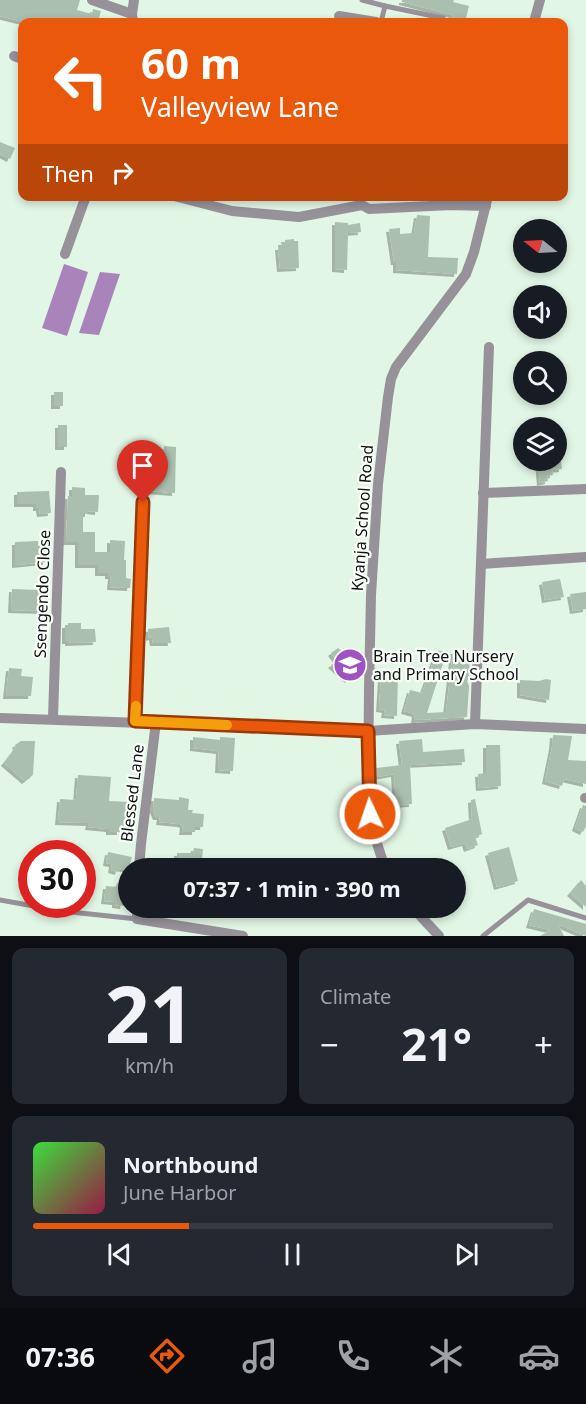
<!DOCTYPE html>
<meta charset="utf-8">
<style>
:root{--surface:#171b24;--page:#242831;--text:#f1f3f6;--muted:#9ea1a6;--line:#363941;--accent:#ea580c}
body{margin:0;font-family:"Noto Sans",sans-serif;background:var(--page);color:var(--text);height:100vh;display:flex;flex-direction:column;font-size:22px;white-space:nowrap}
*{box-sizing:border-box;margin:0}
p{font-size:20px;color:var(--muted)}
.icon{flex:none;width:33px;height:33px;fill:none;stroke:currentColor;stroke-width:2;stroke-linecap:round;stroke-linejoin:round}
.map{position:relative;height:936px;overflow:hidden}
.side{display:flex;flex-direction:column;gap:12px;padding:12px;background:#0d0f14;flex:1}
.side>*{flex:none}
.top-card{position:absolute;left:18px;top:18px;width:550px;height:183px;border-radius:12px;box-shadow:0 3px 9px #0003;background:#ea580c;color:#fff;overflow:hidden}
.needle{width:39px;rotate:288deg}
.controls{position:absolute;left:513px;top:219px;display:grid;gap:12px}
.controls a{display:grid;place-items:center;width:54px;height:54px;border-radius:50%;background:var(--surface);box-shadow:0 3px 9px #0003;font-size:30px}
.speed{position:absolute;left:18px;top:840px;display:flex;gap:12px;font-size:30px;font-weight:700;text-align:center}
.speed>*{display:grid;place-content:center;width:78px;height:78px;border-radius:50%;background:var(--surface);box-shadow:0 3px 9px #0003;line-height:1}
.speed .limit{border:9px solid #d22;background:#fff;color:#111}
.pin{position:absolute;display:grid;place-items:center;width:51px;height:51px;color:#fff;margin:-62px -26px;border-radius:50% 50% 50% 0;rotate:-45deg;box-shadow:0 0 6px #0007}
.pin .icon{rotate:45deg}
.me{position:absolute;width:66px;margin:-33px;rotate:357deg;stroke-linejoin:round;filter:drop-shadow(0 0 4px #0008)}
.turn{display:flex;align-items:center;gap:21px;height:126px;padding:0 24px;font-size:27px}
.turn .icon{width:78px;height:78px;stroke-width:2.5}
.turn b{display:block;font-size:42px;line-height:51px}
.then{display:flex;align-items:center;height:57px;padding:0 24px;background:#0003;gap:12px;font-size:22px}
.big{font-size:45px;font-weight:700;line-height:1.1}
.side .widget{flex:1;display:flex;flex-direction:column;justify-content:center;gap:9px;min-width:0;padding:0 21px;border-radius:12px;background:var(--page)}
.side .dial{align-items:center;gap:0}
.dial b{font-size:78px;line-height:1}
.song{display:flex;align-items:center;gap:18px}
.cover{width:72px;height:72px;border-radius:9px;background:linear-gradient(135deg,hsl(120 70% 55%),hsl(340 70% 35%))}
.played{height:6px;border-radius:3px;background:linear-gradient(90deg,var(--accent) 30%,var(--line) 30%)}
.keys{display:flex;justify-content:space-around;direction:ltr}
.heat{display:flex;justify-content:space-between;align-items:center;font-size:33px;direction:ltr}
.side .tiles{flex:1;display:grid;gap:12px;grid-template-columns:1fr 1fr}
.widget:last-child{grid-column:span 2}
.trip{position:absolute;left:118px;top:858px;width:348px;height:60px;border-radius:30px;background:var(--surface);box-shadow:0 3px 9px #0003;font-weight:700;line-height:60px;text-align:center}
.tab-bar{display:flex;height:96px;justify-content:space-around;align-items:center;background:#090b0e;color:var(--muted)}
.tab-bar .icon{width:42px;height:42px}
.tab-bar .on{color:var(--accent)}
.tab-bar b{font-size:27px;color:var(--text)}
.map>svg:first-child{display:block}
.water{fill:#a984ba}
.building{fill:#abbfae;filter:url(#shadow)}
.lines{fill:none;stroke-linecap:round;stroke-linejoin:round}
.service{stroke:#97919a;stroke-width:5}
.minor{stroke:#97919a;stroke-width:10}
.route-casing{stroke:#983908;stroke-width:15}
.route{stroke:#ea580c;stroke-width:10}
.slow{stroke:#f59e0b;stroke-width:10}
.labels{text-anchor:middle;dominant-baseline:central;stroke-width:4.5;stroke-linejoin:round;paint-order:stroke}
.street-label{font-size:16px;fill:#0d140f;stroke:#fafefa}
.poi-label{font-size:16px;fill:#0d140f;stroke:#fafefa;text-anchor:start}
</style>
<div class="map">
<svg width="586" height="936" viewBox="0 0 586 936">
<defs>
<filter id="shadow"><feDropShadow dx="-3" dy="3" stdDeviation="0" flood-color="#0004"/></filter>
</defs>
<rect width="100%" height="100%" fill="#e1f6e4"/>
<g class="water">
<path d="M64,264L88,272L67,336L42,328Z"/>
<path d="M100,272L120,274L99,335L79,333Z"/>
</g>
<g class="building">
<path d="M0,0H80L77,10L92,14L93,9L101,11L98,22H24L0,16Z"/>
<path d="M402,0H454L453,2L469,6L465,22H451L453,15L402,2Z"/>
<path d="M0,142L15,148L10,159L0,154Z"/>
<path d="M417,215L430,216L428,257L458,258L457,274L396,270V262H394L389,229L400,228V234L414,233Z"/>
<path d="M335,222L348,223V225L360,223L361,232L348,233L347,270L335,269Z"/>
<path d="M294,239V241H298L299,268L280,269L278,247H282L281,242H285V240Z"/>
<rect x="54" y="392" width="9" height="14"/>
<rect x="58" y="425" width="9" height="22"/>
<path d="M164,446L176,447L175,493L150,491L151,464L163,465Z"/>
<path d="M538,460H561L562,469L552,470L553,475L547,476L548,481L540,483Z"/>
<path d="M72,487L85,488V495H99L98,512L88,511V514H83V532H95V552H110V540L125,541L124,560H126V578L131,579L130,588L110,587L111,576H108V573H98V565H78V542H66L68,496H72Z"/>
<path d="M49,491L51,513L40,514L39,508H36V504H17V492Z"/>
<path d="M38,541V546L44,545V548H48L49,557L46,558V562L15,565V542Z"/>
<path d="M560,579L564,597L545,600L542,582Z"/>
<path d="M12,589L39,590V594H43V598H49V608H45V611L11,610Z"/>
<path d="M586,592V609L573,611L570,594Z"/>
<path d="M68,623H81V629H95L96,642L68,643V641H65V625H68Z"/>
<path d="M169,627L171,643H153L152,637L149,638L148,629Z"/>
<path d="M338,648L360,664L348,680L331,665L337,661L331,653Z"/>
<path d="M437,651H447L427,713L446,712L453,651H470L469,679L467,681L469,686L467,717L414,720L415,714L404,711L410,690L422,693Z"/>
<path d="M9,668L22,669L21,676L33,677L31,696H6Z"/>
<path d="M386,673L398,674L397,716L384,715L385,710L379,709L381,678L386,679Z"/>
<path d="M546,679L551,680L549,700L520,695V680L539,681Z"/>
<path d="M553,735L572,736L568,760L586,761V784L564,779L562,786L545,781L552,747Z"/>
<path d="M193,737L220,740V737L235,738L233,771L218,770L219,751L193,748Z"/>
<path d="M422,739L423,752L464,749L465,762L410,765L412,804L396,805L394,774L377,777L376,768L402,765L399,741Z"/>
<path d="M21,741H35L33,775L25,781L4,763L16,747L15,745Z"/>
<path d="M486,745H500L501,786L479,788L478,774L486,773Z"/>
<path d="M78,775L111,777L109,801L131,802L128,826L120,825V832H109V829L88,827L89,823L58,822L60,799L76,800Z"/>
<path d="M179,797L189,799L188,810H193L192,813L204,814L203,827H195V832H182L183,825L180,824L159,822L160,817H156L153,810L154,798L179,800Z"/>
<path d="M475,799L482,834L475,837L478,845L467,849L465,843L451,847L445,828L472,819L471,800Z"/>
<path d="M583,805L586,806V826L583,832L575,828Z"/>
<path d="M509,847L518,881L497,887L488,853Z"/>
<path d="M194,848L203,849L201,868H177V853H193Z"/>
<path d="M108,852L132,857L128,870L119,868L118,872L111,870L112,864L106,863Z"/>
<path d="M581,880L586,886V907L570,893Z"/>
<path d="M117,883L129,885L127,901H124L123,906L115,905V902L104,901L106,886L116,887Z"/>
<path d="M534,909L586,924V936L558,924L564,936H540L550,930L529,925Z"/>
</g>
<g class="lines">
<g class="service">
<path d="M362,0L385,6"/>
<path d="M381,22L385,6L443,18"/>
<path d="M0,900L61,911L137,919"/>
<path d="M483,936L528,900L586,918"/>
</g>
<g class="minor">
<path d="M92,0L132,14"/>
<path d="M339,16L376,22"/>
<path d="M133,22L132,14L134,0"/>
<path d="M534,22L540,0"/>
<path d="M14,56L22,59"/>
<path d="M174,196L232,211L299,217L362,205L369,209L451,205L486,206"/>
<path d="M65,254L86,196"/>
<path d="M483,493L586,489"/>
<path d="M481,564L586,557"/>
<path d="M0,718L368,731L475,724L586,729"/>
<path d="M53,718L61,472"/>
<path d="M135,721L143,480"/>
<path d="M475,724L489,347"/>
<path d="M585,798H586"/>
<path d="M139,868L141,844L156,722"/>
<path d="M385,868L372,828L368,800L369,689L371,595L378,484L388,397L391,379L396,367L466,274L474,252L488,196"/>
<path d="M137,908V919L243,936"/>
<path d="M413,908L439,936"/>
</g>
</g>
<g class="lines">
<g class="route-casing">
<path id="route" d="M143,502L135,721L368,731L370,814"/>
</g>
<use href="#route" class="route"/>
<path class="slow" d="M136,706L135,721L227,725"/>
</g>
<defs>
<g id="school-disc" transform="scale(1.725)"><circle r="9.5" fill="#a152c2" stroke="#fafefa"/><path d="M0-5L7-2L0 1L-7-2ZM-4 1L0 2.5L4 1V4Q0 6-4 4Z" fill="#fff"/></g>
</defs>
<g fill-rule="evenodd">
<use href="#school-disc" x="350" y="665"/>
</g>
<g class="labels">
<g class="street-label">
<text transform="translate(362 518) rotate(-86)">Kyanja School Road</text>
<text transform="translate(42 594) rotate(-88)">Ssengendo Close</text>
<text transform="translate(132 793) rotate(-83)">Blessed Lane</text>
</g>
<g class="poi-label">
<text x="373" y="656">Brain Tree Nursery<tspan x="373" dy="18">and Primary School</tspan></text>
</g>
</g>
</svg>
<div class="controls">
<a><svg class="needle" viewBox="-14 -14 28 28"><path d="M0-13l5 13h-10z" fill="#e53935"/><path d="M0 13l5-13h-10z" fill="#9ea1a6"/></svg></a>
<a><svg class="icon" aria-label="sound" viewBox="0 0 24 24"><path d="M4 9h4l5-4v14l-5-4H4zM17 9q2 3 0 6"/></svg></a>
<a><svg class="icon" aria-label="search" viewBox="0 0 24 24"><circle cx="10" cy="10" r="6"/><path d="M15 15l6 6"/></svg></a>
<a><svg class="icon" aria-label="layers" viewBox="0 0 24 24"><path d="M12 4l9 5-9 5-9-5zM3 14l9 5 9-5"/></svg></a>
</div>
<div class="speed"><div class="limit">30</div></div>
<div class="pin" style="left:143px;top:502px;background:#d93025"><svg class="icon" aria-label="arrive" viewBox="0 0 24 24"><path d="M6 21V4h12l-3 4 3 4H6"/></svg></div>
<svg class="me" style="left:370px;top:814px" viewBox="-20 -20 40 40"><circle r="17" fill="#ea580c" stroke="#fff" stroke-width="3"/><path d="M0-11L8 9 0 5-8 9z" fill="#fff"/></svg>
<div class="trip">07:37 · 1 min · 390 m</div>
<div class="top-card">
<div class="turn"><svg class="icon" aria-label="left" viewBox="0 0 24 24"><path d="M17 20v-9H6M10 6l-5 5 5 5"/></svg><div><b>60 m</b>Valleyview Lane</div></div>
<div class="then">Then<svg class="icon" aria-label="right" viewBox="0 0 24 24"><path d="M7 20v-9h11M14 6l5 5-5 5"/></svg></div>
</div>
</div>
<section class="side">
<div class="tiles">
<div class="widget dial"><b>21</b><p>km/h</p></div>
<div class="widget"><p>Climate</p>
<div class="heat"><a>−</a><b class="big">21°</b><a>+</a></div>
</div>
<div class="widget">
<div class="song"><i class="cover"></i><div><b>Northbound</b><p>June Harbor</p></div></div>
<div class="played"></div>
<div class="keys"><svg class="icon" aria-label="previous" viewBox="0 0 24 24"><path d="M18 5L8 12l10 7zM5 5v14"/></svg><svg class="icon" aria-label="pause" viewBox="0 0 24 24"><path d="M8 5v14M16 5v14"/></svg><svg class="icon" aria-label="next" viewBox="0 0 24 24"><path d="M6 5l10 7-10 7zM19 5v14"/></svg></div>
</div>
</div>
</section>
<nav class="tab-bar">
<b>07:36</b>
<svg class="icon on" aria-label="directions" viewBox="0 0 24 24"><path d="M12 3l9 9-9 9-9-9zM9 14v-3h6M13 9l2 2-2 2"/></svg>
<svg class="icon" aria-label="music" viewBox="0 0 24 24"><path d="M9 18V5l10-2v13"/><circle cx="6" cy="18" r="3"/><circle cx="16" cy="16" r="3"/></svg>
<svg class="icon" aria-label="phone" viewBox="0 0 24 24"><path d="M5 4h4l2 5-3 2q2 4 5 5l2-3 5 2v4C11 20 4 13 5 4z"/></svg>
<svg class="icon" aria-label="climate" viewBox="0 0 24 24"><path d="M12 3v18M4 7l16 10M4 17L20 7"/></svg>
<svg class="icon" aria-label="car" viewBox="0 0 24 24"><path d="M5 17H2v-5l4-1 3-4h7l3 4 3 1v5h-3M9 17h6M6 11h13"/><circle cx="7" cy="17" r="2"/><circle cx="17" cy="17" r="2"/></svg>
</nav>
